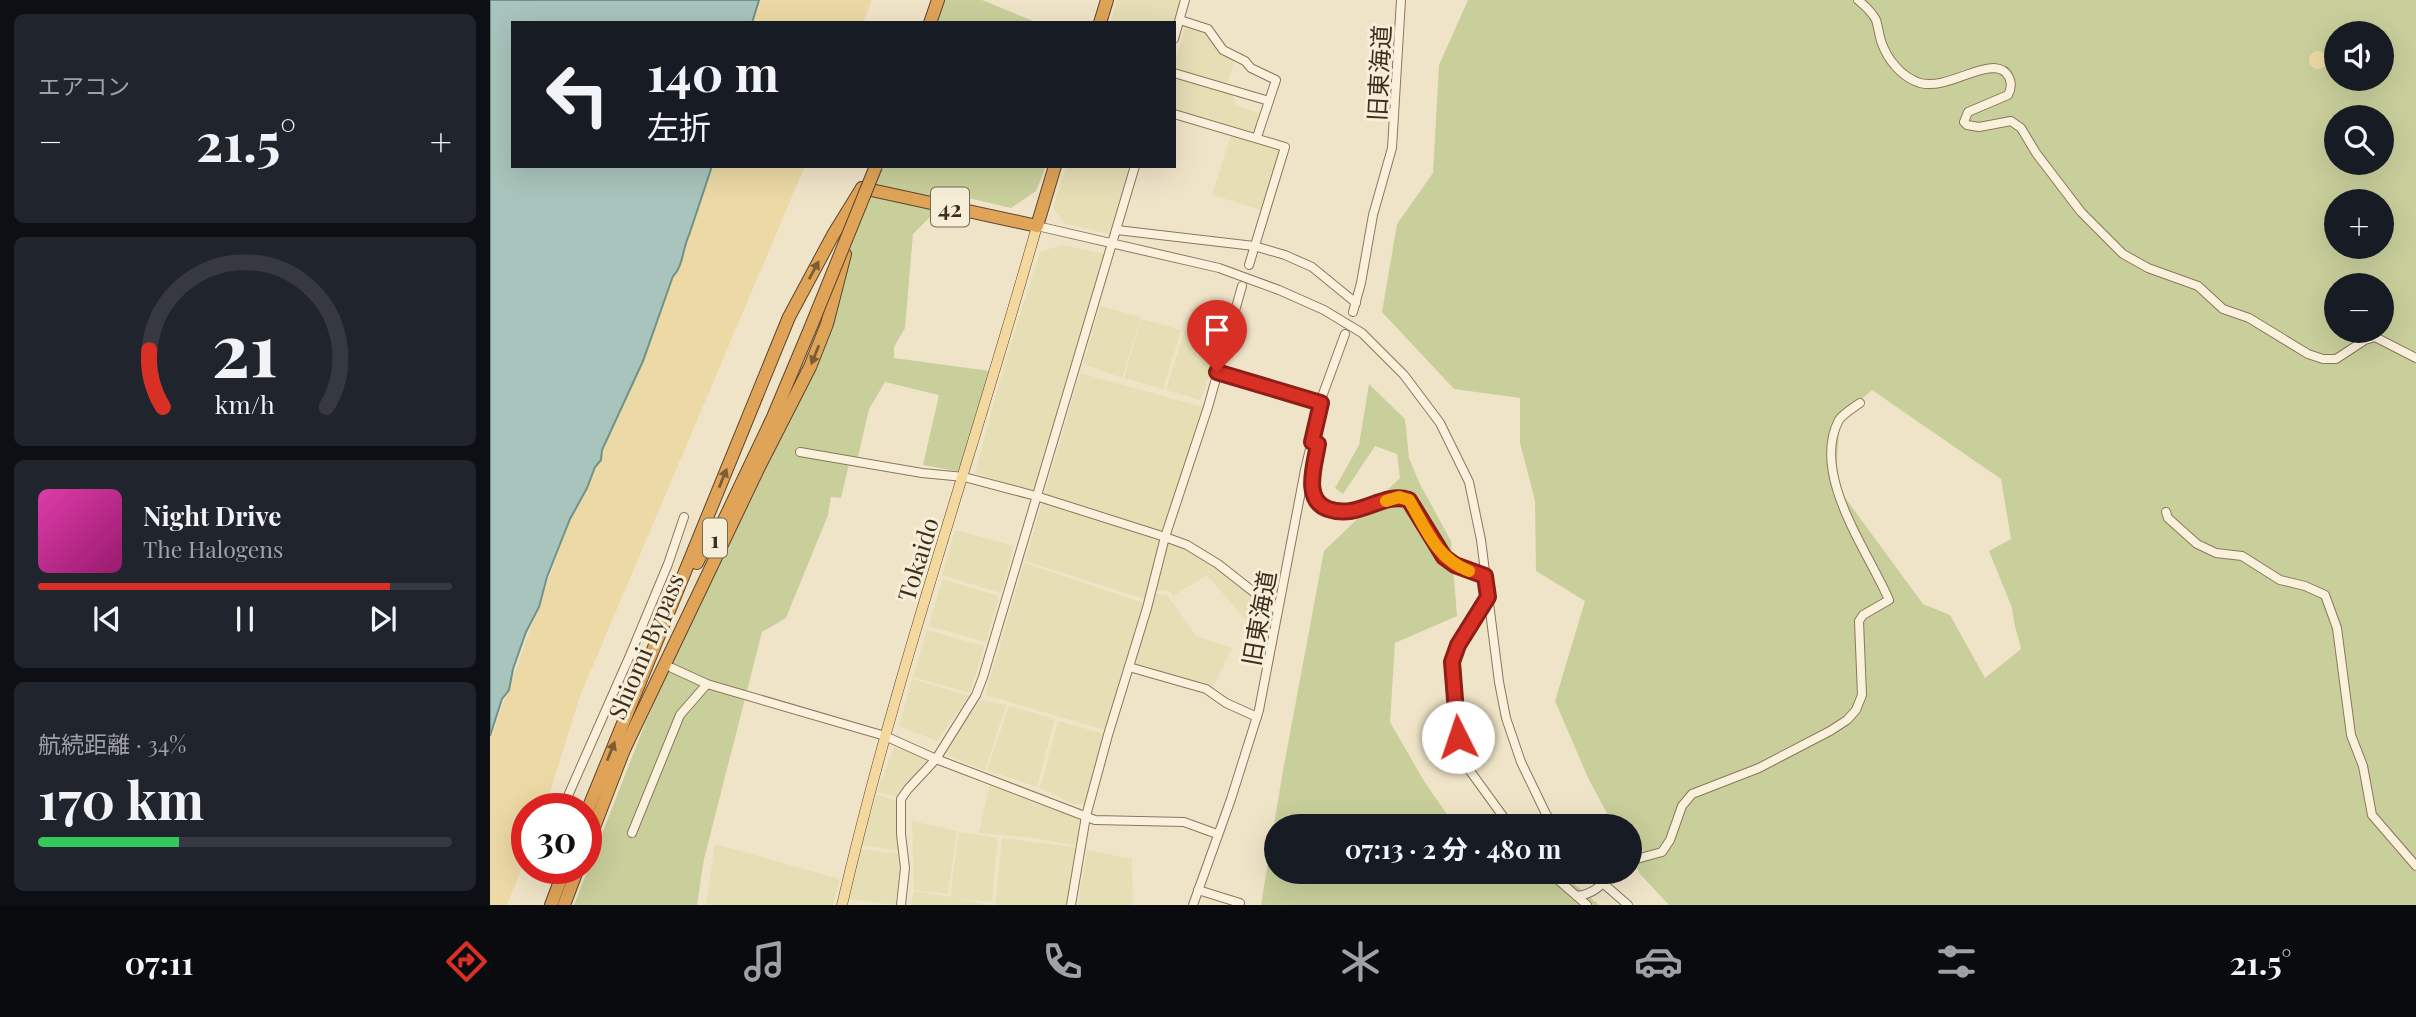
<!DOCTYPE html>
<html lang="ja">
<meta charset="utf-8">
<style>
:root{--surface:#171b24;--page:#20242c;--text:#f1f3f6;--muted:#9ea1a6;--line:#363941;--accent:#d93025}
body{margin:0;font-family:"Playfair Display","Noto Sans JP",serif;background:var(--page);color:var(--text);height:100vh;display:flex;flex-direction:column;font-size:26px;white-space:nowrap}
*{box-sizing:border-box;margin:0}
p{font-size:23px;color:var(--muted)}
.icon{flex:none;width:38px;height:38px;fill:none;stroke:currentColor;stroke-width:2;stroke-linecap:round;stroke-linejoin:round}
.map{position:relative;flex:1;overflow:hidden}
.side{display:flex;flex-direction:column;gap:14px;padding:14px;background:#0d0f14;width:490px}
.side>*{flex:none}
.banner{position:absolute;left:21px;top:21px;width:665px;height:147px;border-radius:0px;box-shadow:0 7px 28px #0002;background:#171b24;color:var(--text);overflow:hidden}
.fabs{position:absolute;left:1834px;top:21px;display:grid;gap:14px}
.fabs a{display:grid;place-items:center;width:70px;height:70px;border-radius:50%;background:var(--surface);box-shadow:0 7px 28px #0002;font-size:35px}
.speed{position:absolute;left:21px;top:793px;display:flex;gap:14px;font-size:35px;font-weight:700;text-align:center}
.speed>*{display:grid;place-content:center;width:91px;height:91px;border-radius:50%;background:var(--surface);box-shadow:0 7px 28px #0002;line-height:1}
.speed .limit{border:10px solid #d22;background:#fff;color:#111}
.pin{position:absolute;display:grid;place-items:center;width:60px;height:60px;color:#fff;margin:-72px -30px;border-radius:50% 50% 50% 0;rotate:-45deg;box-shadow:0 0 7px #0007}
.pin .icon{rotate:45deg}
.me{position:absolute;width:77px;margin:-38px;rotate:356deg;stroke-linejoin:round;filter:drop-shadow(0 0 5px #0008)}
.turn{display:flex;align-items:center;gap:24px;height:147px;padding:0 21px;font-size:32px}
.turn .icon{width:91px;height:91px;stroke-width:2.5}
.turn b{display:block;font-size:49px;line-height:60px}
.big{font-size:52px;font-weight:700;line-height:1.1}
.side .widget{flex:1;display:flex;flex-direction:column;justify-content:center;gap:10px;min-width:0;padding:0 24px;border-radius:10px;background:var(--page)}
.side .dial{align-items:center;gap:0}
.dial svg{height:182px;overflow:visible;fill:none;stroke:var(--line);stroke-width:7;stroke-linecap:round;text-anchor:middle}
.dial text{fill:var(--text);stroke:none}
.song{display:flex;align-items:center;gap:21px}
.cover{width:84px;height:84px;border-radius:10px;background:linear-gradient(135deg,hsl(320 70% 55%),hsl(320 70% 35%))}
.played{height:7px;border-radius:4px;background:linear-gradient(90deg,var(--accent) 85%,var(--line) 85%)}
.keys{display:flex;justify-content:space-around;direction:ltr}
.heat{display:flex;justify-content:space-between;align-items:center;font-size:38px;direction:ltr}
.charge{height:10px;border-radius:5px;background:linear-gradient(90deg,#34c759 34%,var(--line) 0)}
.trip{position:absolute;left:774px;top:814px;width:378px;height:70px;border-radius:35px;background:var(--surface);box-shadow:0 7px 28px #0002;font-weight:700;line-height:70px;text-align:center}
.tabs{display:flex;height:112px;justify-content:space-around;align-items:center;background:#090b0e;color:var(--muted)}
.tabs .icon{width:49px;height:49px}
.tabs .selected{color:var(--accent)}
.tabs b{font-size:32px;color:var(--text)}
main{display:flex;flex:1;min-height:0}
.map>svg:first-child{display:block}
.farmland{fill:#e6deb5}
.green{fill:#c9cf9b;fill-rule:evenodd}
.sand{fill:#ecd9a5}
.water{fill:#a9c4bc;stroke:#6f938a;stroke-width:2}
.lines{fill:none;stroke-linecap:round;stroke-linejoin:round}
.minor-casing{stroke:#8d765c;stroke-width:10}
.major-casing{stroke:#5b4430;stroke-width:11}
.highway-casing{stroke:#5b4430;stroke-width:14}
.minor{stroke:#faf1dc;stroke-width:8}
.major{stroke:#f3d9a0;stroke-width:10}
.highway{stroke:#e0a458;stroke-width:12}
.highway-bridge-casing{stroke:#5b4430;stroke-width:14;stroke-linecap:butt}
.highway-bridge{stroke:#e0a458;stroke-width:12}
.oneway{fill:#7e5d36}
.route-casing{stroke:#8d1f18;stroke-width:18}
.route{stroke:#d93025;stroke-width:12}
.slow{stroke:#f59e0b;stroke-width:12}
.labels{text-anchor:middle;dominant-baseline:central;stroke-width:6;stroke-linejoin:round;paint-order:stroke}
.shield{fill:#f7eed8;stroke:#756857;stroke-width:2}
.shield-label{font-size:23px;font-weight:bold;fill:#3d2e20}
.street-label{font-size:24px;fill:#3d2e20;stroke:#f7eed8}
</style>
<main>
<section class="side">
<div class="widget"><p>エアコン</p>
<div class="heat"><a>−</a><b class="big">21.5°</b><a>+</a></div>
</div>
<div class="widget dial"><svg viewBox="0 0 100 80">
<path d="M14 69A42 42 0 1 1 86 69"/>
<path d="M14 69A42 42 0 0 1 8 44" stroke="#d93025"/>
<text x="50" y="56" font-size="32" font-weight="700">21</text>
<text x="50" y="72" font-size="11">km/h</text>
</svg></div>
<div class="widget">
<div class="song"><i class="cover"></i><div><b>Night Drive</b><p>The Halogens</p></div></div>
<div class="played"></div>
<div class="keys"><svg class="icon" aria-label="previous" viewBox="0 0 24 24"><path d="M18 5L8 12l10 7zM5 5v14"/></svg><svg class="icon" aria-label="pause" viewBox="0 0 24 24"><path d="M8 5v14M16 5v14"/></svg><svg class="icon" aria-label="next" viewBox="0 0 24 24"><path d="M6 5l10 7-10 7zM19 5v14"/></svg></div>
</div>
<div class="widget"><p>航続距離 · 34%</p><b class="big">170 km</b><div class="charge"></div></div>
</section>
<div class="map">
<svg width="1926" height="905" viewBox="0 0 1926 905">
<rect width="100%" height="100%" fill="#f0e4c8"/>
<g class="farmland">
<path d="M627,0H691L684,23H620Z"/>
<path d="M696,26L717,33L731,53L745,60L737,84L747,106L772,114L766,133L684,109V64Z"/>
<path d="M742,132L785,146L790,151L772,210L722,195Z"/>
<path d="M576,166H640L620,234L576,224L563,209Z"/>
<path d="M572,245L614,254L543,493L485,473L516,359L550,252Z"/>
<path d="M610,306L651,317L632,378L593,364Z"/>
<path d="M651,319L691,330L673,389L634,378Z"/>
<path d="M695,330L732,343L710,400L676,390Z"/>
<path d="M590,373L716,408L677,540L694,544L769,597L756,620L717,575L683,596L680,591L662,590V593L677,595L706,636L742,648L722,689L641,668L619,731L495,695L534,563L657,604L658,600L535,561Z"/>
<path d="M465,530L524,546L511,593L452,575Z"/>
<path d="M452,579L509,596L496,642L439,626Z"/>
<path d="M437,630L494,646L480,693L423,677Z"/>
<path d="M422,679L479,696L447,741L409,726Z"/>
<path d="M491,700L516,705L495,770L452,753Z"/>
<path d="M519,706L565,719L547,787L497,770Z"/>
<path d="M568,721L618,735L599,804H584L550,788Z"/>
<path d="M404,747L439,758L408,797L387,792Z"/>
<path d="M500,784L593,819L588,846L544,838L489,833Z"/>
<path d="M387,794L406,801L409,851L371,845Z"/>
<path d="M422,821L467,831L458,894L424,890Z"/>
<path d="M469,832L508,838L502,902L465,898L501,905H421L424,891L460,897Z"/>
<path d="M512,838L590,848L581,905H505Z"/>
<path d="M225,844L350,879L343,905H216Z"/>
<path d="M370,849L409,854L410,873L405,905L358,899Z"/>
<path d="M597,850L642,859L643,905H588Z"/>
</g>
<g class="green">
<path d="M454,0H492L548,23H446Z"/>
<path d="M978,0H1926V905H1179L1150,874L1139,854V826H1124L1099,780L1065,701L1095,601L1046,571L1045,501L1030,443V398L964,389L892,312L907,224L943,173L949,65ZM1846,33H1892V79H1846ZM1846,117H1892V163H1846ZM1846,201H1892V247H1846ZM1846,285H1892V331H1846ZM1382,390L1511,479L1521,539L1499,551L1522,608L1524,622L1531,649L1495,678L1460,615L1433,604L1345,484L1350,418Z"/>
<path d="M391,166H556L546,191L521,208L449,191L446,211L423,234L415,328L404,347V358L500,371L471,472L433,465L449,395L395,382L379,409L368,457L359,464L351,498L341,497L338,515L296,618L272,632L214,859L207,905H84L155,724L320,350Z"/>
<path d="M879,384L915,419L919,458L930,484L961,541L967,616L905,643L900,722L934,781L965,826H786V872H1070L1109,905H771L792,776L834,551L910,478L907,454L885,446L853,494L845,488L869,445Z"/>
</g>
<g class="sand">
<path d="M268,0H382L373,23H262Z"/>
<circle cx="1828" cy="60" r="9"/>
<path d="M221,166H315L90,696L55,808H37V855L17,905H0V740L79,523L111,455L153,361Z"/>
</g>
<path class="water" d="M0,0H269L262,23H23V166H222L199,235C193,247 193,267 183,276L153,361L112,450L111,460L105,467L97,488L80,519L57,577L49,607L36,632L23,669L19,690L12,699L0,736Z"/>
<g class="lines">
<g class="minor-casing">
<g id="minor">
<path d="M1368,0C1374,5 1382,12 1386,20C1388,26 1389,34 1391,41C1397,59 1411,77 1430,83C1455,89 1482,68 1504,68C1520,69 1524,84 1518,95L1478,112L1474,122L1477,125L1489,127L1521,121L1531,128L1546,153L1591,212L1633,254L1658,268L1708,286L1733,309L1759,318L1818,354L1833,359H1846L1875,340L1885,337L1926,358"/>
<path d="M690,20L718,29L733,50L755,61L761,68L786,80L767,137"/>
<path d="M684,39L695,0"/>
<path d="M684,73L779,101"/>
<path d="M684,114L795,147L759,265"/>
<path d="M547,226L729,268L789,290L834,310L872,333L914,375L950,423L979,482L991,540L1009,682L1016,718L1031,762L1056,814L1065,826"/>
<path d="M627,230L764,246L795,255L822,267L866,303"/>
<path d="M863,312L871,283L883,215L902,148L911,0"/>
<path d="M727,372L831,403"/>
<path d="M822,442L828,444C825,464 812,500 838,509C869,520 892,491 919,500L955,557L965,565L995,577"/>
<path d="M310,452L432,473L474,477L546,496L675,537L697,545L728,564L788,611"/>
<path d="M1676,512L1678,518L1707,544L1726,553L1752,556L1790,580L1815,586L1835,595L1847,628L1861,735L1873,766L1882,815L1926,866"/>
<path d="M998,597L968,645L962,661L968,744L975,764L1020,826"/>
<path d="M148,656L141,653L178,564L194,517"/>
<path d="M639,667L716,689L736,703L767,717"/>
<path d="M182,668L217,684L395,736L446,759L605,820L694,822L727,834"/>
<path d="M77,798L141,653"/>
<path d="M142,833L190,715L217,684"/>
<path d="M1139,861L1172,852L1180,840L1192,806L1202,794L1269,768L1340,731L1357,720L1366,710L1372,695L1369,621L1373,615L1399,600C1378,551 1320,474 1349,420C1353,414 1363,408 1370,403"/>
<path d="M1059,872L1097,905"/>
<path d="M1100,872L1138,905"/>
<path d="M708,890L750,903"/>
<path d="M1087,896C1105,894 1112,884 1123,872"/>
<path d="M411,905L415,868L411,834V799L418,789L446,759L486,695L493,677L645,166"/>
<path d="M581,905L596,816L618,735L657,608L675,537L718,407L752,286"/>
<path d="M703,905L741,799L769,710L815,470L833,394L855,334"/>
</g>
</g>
<g class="major-casing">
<path id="major" d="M352,905C405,676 483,453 547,226"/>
</g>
<g class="highway-casing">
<g id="highway">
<path d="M440,23L448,0"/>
<path d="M610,23L617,0"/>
<path d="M372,188L547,226L565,166"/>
<path d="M226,537L283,417L322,324"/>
<path d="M207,563L225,526"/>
<path d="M132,754L269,467L320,367L337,324L355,254"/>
<path d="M96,814L299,317L343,235L372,188"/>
<path d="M96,848L135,747"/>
<path d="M61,905L75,868"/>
<path d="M74,905L88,868"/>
</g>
</g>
<use href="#minor" class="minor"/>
<use href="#major" class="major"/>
<use href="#highway" class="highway"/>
<g class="highway-bridge-casing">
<path id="highway-bridge" d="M322,324L386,166"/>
</g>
<use href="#highway-bridge" class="highway-bridge"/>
</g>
<defs><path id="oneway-solid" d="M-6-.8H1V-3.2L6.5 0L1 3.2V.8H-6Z" transform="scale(1.75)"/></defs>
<g class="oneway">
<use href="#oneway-solid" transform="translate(324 270) rotate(-62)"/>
<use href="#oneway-solid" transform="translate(325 355) rotate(112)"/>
<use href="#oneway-solid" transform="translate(233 478) rotate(-68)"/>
<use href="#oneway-solid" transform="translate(121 751) rotate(-68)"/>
</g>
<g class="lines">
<g class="route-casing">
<path id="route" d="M727,372L831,403L822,442L828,444C825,464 812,500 838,509C870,520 892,491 919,500L954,557L965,565L995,576L998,597L968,645L962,662L968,737"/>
</g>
<use href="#route" class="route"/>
<path class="slow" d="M896,501L909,497L919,500C936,529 946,558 979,571"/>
</g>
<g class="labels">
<g class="shield">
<rect x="441" y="187.5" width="38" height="39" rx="5"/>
<rect x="213" y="518.5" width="24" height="39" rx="5"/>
</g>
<g class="shield-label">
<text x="460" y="207">42</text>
<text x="225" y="538">1</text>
</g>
<g class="street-label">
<text transform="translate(888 73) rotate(-87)">旧東海道</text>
<text transform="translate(427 559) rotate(-73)">Tokaido</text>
<text transform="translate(768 618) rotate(-80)">旧東海道</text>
<text transform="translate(155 646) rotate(-67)">Shiomi Bypass</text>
</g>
</g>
</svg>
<div class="fabs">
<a><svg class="icon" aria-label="sound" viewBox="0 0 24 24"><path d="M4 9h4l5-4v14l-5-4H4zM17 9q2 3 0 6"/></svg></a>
<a><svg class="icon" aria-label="search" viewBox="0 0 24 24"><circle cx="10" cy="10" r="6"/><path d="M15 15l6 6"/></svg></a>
<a>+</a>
<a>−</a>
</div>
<div class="speed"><div class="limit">30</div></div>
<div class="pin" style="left:727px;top:372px;background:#d93025"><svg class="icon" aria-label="arrive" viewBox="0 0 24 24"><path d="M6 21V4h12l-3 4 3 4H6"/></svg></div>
<svg class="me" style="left:968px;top:737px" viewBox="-20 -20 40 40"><circle r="19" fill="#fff"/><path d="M0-13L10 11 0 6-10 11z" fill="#d93025"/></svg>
<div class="trip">07:13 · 2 分 · 480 m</div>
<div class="banner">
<div class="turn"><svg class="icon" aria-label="left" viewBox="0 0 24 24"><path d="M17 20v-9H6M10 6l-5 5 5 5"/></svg><div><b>140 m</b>左折</div></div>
</div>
</div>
</main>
<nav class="tabs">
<b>07:11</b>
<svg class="icon selected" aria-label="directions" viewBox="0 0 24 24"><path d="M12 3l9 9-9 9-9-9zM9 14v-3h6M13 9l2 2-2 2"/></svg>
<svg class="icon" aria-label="music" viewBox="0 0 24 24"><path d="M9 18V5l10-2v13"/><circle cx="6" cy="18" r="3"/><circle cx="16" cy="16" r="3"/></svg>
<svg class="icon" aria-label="phone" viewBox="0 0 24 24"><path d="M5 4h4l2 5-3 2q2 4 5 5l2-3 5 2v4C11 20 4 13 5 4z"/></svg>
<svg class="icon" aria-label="climate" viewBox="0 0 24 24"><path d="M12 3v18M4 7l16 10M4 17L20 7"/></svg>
<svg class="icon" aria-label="car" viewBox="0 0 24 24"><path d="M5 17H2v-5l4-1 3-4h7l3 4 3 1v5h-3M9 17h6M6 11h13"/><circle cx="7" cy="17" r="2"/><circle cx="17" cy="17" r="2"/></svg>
<svg class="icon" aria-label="filters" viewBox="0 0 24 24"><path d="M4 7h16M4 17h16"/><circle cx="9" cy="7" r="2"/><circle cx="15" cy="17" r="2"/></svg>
<b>21.5°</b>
</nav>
